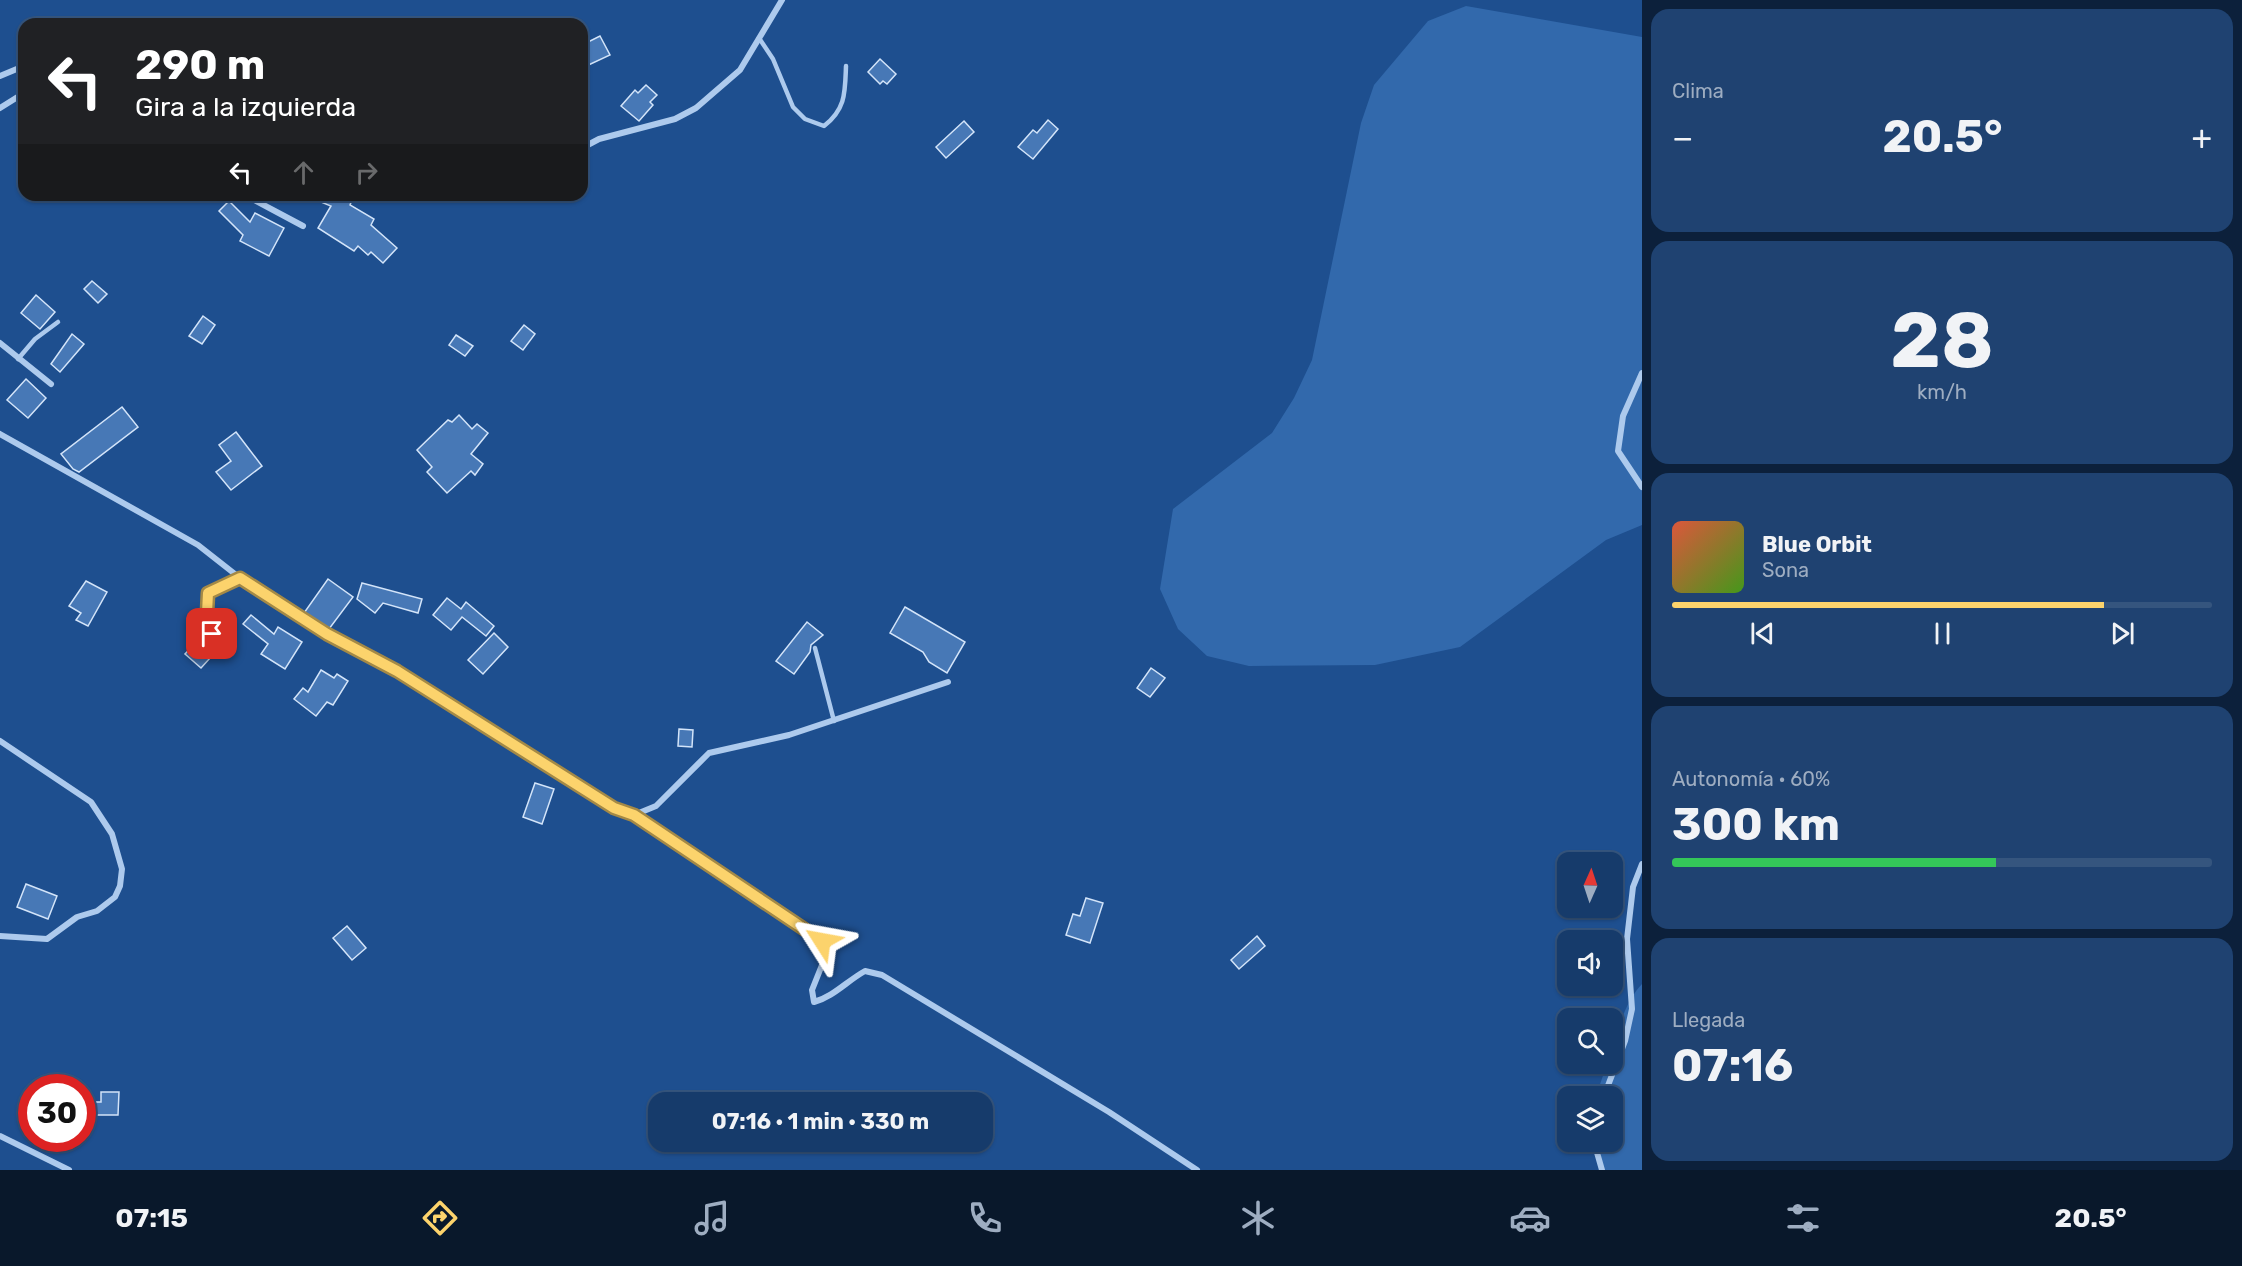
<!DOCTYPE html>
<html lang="es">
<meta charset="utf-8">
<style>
:root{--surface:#163b6b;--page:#1f4271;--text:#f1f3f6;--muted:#9eadc1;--line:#35557e;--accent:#fcd36c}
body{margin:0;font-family:Rubik,sans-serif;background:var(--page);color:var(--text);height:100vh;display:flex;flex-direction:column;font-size:22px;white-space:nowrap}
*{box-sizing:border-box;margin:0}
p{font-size:20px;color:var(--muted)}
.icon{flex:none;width:33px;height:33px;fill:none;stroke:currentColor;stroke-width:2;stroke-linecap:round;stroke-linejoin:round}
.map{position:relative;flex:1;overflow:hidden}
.panel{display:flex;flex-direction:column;gap:9px;padding:9px;background:#0c203b;width:600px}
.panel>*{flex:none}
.guide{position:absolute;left:18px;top:18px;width:570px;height:183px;border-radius:18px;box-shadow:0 2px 4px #0004,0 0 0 2px var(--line);background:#202124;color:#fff;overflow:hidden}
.needle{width:39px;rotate:3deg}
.tools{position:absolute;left:1557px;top:852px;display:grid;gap:12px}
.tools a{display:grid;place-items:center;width:66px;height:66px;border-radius:12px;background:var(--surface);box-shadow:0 2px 4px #0004,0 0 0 2px var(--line);font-size:30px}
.speed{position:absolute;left:18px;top:1074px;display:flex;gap:12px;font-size:30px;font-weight:700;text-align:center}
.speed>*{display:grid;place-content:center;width:78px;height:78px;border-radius:50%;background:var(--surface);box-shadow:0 2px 4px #0004,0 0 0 2px var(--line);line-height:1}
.speed .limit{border:9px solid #d22;background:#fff;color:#111}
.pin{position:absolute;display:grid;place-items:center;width:51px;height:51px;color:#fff;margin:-26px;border-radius:12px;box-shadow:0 3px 9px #0006}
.me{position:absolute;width:66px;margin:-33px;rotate:304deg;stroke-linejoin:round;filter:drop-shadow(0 0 4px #0008)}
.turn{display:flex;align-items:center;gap:21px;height:126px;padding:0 18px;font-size:27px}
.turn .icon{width:78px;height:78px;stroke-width:2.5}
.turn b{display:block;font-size:42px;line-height:51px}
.lanes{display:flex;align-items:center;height:57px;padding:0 18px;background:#0003;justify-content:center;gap:30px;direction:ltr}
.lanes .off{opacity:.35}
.big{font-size:45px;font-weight:700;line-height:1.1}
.panel .card{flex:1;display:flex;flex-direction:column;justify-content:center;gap:9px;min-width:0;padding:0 21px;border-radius:18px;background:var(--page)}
.panel .dial{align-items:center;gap:0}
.dial b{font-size:78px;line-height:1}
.song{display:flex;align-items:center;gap:18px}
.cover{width:72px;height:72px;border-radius:9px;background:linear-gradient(135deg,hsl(10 70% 55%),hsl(100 70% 35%))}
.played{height:6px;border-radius:3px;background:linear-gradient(90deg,var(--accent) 80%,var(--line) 80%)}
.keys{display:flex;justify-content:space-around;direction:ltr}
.heat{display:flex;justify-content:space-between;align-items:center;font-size:33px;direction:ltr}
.charge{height:9px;border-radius:4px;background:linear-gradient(90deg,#34c759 60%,var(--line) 0)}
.trip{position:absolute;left:648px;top:1092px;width:345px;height:60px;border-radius:18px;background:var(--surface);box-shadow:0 2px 4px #0004,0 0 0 2px var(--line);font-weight:700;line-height:60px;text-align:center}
.tabs{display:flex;height:96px;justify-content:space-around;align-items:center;background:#09182b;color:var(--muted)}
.tabs .icon{width:42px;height:42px}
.tabs .current{color:var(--accent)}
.tabs b{font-size:27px;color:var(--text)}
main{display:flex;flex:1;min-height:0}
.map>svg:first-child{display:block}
.green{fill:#3269ac}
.building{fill:#4778b6;stroke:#d3e4f9;stroke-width:1.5}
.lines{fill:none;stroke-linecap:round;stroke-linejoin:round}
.service{stroke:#adcaed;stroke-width:4.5}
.minor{stroke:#adcaed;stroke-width:6}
.route-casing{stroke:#a48946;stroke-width:15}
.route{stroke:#fcd36c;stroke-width:10}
</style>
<main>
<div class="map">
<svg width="1642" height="1170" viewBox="0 0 1642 1170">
<rect width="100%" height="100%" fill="#1e4f8f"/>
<g class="green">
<path d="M1466,6L1642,37V525L1606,540L1460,647L1375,665L1249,666L1207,656L1178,629L1160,589L1173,509L1272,433L1294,398L1312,360L1361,123L1374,85L1428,21Z"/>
<path d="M1642,984V1170H1603L1599,1142H1612V1096H1596L1607,1064H1612C1613,1039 1625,1001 1642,984Z"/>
</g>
<g class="building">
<path d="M600,36L610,55L582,68V45Z"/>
<path d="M880,59L896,74L887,84L883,81L880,84L868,72Z"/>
<path d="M646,85L657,95L650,102L653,105L639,121L621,106L635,90L638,93Z"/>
<path d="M1048,120L1058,129L1033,159L1018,147L1033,130L1037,133Z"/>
<path d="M964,121L974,132L946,158L936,147Z"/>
<path d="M304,195H354L350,205L374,219L371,225L397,248L383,263L371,252L368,255L358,246L354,251L318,228L331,206Z"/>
<path d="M229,201L250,222L255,213L284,228L269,256L240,241L243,235L219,211Z"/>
<path d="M92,281L107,294L98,303L84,289Z"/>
<path d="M36,295L55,312L40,329L21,313Z"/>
<path d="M203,316L215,325L202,344L189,336Z"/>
<path d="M524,325L535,334L523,350L511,341Z"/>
<path d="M72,334L84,344L60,372L51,364Z"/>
<path d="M456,335L473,346L465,356L449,345Z"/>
<path d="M26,379L46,398L28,418L7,400Z"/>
<path d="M122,407L138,427L79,472L73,469L61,454Z"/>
<path d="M459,415L472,429L477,424L488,433L471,454L483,464L475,475L471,471L447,493L427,472L432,467L417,450L448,420L452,422Z"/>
<path d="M236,432L262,466L231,490L216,472L231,461L219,445Z"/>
<path d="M328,579L353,597L329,629L304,613Z"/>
<path d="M86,581L107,592L88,626L76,620L81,613L69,606Z"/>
<path d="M362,583L422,599L418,613L383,603L375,613L357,599Z"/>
<path d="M447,598L461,609L466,602L494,626L486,636L462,617L451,630L433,615Z"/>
<path d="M905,607L965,642L947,673L929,662L923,652L890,633Z"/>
<path d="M251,615L274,634L278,627L302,642L285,669L261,654L268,644L243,624Z"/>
<path d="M807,622L823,635L811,645L810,652L794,674L776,661Z"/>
<path d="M205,633L220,647L201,668L185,654Z"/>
<path d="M494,633L508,647L483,674L468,660Z"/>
<path d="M1151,668L1165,678L1150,697L1137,688Z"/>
<path d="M321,670L334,678L337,674L348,681L333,705L327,702L316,716L294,699L303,688L308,692Z"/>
<path d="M679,729L693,730L692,747L678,746Z"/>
<path d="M535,783L554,789L542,824L523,817Z"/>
<path d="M26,884L57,896L48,919L17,907Z"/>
<path d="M1086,898L1103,903L1090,943L1066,935L1073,914L1080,916Z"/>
<path d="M347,926L366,948L352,960L333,938Z"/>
<path d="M1257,936L1265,946L1239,969L1231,960Z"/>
<path d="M101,1092H119L118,1115H88V1102H101Z"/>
</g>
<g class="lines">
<g class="service">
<path d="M759,38L773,59L793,107L805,119L824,126C846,109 845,92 846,66"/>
<path d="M18,359L35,339L58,322"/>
<path d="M212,634L207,613L208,593L240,578"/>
<path d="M815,648L834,721"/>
</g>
<g class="minor">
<path d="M0,76L24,66"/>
<path d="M0,108L24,93"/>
<path d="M582,148L599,139L675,119L696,108L740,70L782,0"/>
<path d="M245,195L303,226"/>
<path d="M0,343L51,384"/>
<path d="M1642,373L1623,416L1618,451L1642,487"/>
<path d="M0,434L198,545L240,578L327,634L397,671L614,808L634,815L656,806L709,753L789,735L948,682"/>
<path d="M0,741L91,802L112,834L122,869L120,886L115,897L97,911L77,917L47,939L0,936"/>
<path d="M634,815L822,941L826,955L812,990L814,1002C833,997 847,981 865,971L882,975L1109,1112L1197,1170"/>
<path d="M1604,1096L1625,1041L1632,1009L1627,939L1633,887L1642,864"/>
<path d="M0,1136L69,1170"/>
<path d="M1594,1142L1602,1170"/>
</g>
</g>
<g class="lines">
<g class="route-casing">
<path id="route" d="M212,634L207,613L208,593L240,578L327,634L397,671L614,808L634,815L822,941"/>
</g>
<use href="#route" class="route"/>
</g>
</svg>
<div class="tools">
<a><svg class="needle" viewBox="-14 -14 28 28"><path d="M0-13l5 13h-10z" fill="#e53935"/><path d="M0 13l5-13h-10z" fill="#9eadc1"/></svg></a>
<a><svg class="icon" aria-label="sound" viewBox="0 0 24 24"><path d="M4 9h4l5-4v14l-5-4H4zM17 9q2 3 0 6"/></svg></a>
<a><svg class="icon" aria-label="search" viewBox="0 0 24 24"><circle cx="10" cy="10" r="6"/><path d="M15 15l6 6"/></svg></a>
<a><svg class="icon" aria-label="layers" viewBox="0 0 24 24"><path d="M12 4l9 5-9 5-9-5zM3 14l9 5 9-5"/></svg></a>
</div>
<div class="speed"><div class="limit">30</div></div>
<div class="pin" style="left:212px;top:634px;background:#d93025"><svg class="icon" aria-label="arrive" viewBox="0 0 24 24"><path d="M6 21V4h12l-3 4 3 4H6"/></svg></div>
<svg class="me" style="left:822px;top:941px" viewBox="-20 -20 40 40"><path d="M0-17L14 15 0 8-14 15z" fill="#fcd36c" stroke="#fff" stroke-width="4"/></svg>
<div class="trip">07:16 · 1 min · 330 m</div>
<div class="guide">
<div class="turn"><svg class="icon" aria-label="left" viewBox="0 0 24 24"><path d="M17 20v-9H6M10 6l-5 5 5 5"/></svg><div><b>290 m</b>Gira a la izquierda</div></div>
<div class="lanes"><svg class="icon" aria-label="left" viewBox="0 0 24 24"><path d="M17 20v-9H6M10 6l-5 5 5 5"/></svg><svg class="icon off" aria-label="ahead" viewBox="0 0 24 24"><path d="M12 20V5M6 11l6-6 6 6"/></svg><svg class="icon off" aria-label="right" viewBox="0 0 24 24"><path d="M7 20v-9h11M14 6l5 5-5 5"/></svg></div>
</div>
</div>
<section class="panel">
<div class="card"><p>Clima</p>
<div class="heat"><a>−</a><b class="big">20.5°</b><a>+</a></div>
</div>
<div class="card dial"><b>28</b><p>km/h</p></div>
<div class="card">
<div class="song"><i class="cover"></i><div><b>Blue Orbit</b><p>Sona</p></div></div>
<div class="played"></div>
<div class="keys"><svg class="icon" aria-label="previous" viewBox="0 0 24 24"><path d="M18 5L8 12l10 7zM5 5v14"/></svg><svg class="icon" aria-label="pause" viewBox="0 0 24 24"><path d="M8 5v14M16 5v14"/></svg><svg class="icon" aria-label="next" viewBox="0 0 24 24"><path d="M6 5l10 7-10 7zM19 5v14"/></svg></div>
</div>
<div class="card"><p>Autonomía · 60%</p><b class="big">300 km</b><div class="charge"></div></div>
<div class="card"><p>Llegada</p><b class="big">07:16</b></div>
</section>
</main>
<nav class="tabs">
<b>07:15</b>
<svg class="icon current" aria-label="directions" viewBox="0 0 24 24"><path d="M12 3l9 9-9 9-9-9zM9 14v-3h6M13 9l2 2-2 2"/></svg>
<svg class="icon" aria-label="music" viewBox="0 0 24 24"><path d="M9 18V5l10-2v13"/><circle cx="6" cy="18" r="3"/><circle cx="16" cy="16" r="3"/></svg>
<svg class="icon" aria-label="phone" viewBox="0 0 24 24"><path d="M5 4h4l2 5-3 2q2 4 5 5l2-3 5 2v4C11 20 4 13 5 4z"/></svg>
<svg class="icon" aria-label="climate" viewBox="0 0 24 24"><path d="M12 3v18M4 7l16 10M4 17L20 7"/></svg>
<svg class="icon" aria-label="car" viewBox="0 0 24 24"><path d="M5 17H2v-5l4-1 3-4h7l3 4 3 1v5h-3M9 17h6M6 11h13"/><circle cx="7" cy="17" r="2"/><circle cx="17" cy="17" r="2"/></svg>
<svg class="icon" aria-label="filters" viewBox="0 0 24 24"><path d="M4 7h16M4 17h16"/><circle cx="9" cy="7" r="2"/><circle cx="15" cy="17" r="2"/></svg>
<b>20.5°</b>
</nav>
